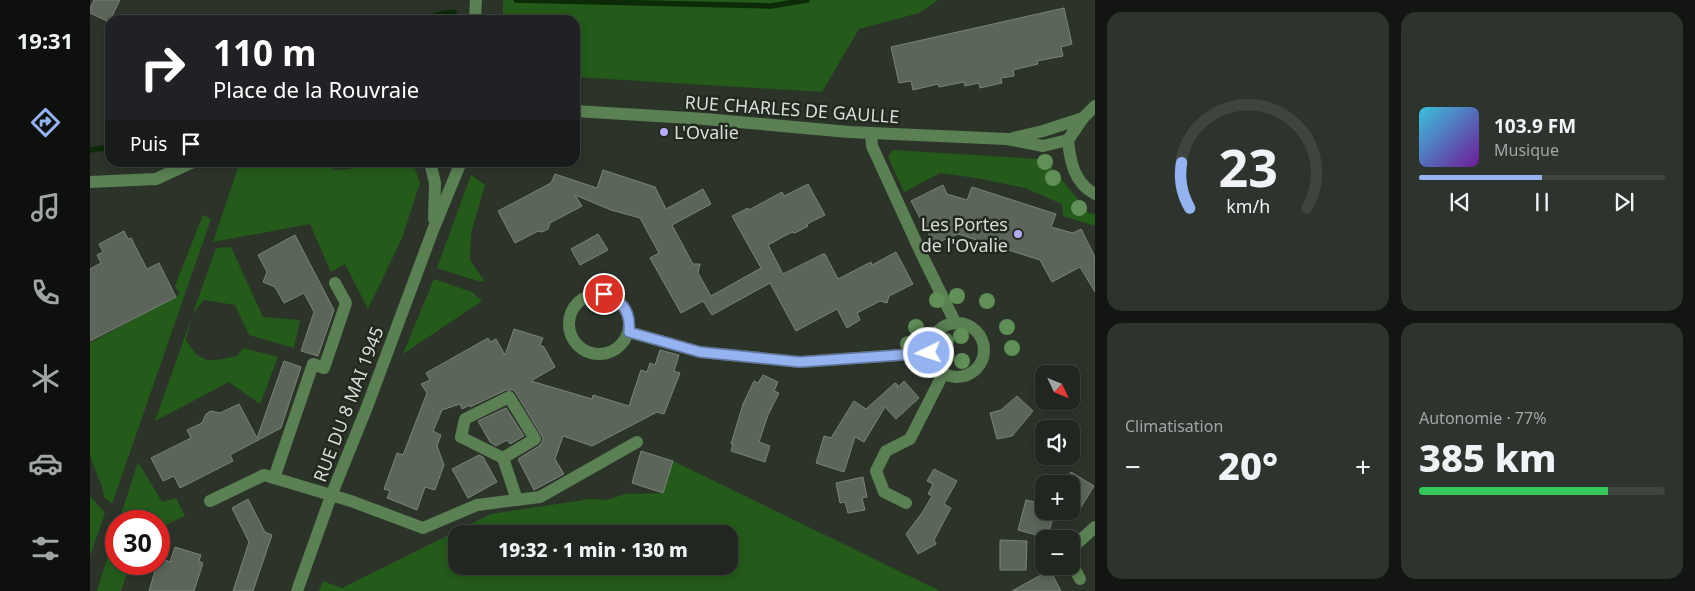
<!DOCTYPE html>
<html lang="fr">
<meta charset="utf-8">
<style>
:root{--surface:#212720;--page:#2d332d;--text:#f1f3f6;--muted:#a2a5a5;--line:#3e443e;--accent:#95b2f1}
body{margin:0;font-family:"Noto Sans",sans-serif;background:var(--page);color:var(--text);height:100vh;display:flex;flex-direction:column;font-size:19px;white-space:nowrap}
*{box-sizing:border-box;margin:0}
p{font-size:16px;color:var(--muted)}
.icon{flex:none;width:28px;height:28px;fill:none;stroke:currentColor;stroke-width:2;stroke-linecap:round;stroke-linejoin:round}
.map{position:relative;flex:1;overflow:hidden}
.drawer{display:flex;flex-direction:column;gap:12px;padding:12px;background:#121512;width:600px}
.drawer>*{flex:none}
.hud{position:absolute;left:15px;top:15px;width:475px;height:152px;border-radius:15px;box-shadow:0 2px 8px #0003,0 0 0 1px var(--line);background:#202124;color:#fff;overflow:hidden}
.needle{width:32px;rotate:133deg}
.buttons{position:absolute;left:945px;top:365px;display:grid;gap:10px}
.buttons a{display:grid;place-items:center;width:45px;height:45px;border-radius:10px;background:var(--surface);box-shadow:0 2px 8px #0003,0 0 0 1px var(--line);font-size:25px}
.speed{position:absolute;left:15px;top:510px;display:flex;gap:10px;font-size:25px;font-weight:700;text-align:center}
.speed>*{display:grid;place-content:center;width:65px;height:65px;border-radius:50%;background:var(--surface);box-shadow:0 2px 8px #0003,0 0 0 1px var(--line);line-height:1}
.speed .limit{border:8px solid #d22;background:#fff;color:#111}
.pin{position:absolute;display:grid;place-items:center;width:42px;height:42px;color:#fff;margin:-21px;border:2px solid #fff;border-radius:50%;box-shadow:0 1px 5px #0007}
.me{position:absolute;width:55px;margin:-28px;rotate:266deg;stroke-linejoin:round;filter:drop-shadow(0 0 4px #0008)}
.turn{display:flex;align-items:center;gap:18px;height:105px;padding:0 25px;font-size:22px}
.turn .icon{width:65px;height:65px;stroke-width:2.5}
.turn b{display:block;font-size:35px;line-height:42px}
.then{display:flex;align-items:center;height:48px;padding:0 25px;background:#0003;gap:10px;font-size:19px}
.big{font-size:38px;font-weight:800;line-height:1.1}
.drawer .widget{flex:1;display:flex;flex-direction:column;justify-content:center;gap:8px;min-width:0;padding:0 18px;border-radius:15px;background:var(--page)}
.drawer .dial{align-items:center;gap:0}
.dial svg{height:130px;overflow:visible;fill:none;stroke:var(--line);stroke-width:7;stroke-linecap:round;text-anchor:middle}
.dial text{fill:var(--text);stroke:none}
.song{display:flex;align-items:center;gap:15px}
.cover{width:60px;height:60px;border-radius:8px;background:linear-gradient(135deg,hsl(190 70% 55%),hsl(280 70% 35%))}
.played{height:5px;border-radius:2px;background:linear-gradient(90deg,var(--accent) 50%,var(--line) 50%)}
.keys{display:flex;justify-content:space-around;direction:ltr}
.heat{display:flex;justify-content:space-between;align-items:center;font-size:28px;direction:ltr}
.charge{height:8px;border-radius:4px;background:linear-gradient(90deg,#34c759 77%,var(--line) 0)}
.drawer .tiles{flex:1;display:grid;gap:12px;grid-template-columns:repeat(2,1fr)}
.trip{position:absolute;left:358px;top:525px;width:290px;height:50px;border-radius:15px;background:var(--surface);box-shadow:0 2px 8px #0003,0 0 0 1px var(--line);font-weight:800;line-height:50px;text-align:center}
main{display:flex;flex:1;min-height:0}
.tab-bar{display:flex;flex-direction:column;width:90px;justify-content:space-around;align-items:center;background:#0d100d;color:var(--muted)}
.tab-bar .icon{width:35px;height:35px}
.tab-bar .active{color:var(--accent)}
.tab-bar b{font-size:22px;color:var(--text)}
.map>svg:first-child{display:block}
.green{fill:#245a1a;fill-rule:evenodd}
.lines{fill:none;stroke-linecap:round;stroke-linejoin:round}
.stream{stroke:#0b2a06;stroke-width:5.5}
.building{fill:#5b655a;stroke:#798378}
.minor{stroke:#5a8053;stroke-width:12}
.tree{fill:#608f58}
.route-casing{stroke:#61749d;stroke-width:12}
.route{stroke:#95b2f1;stroke-width:9}
.poi-dot{fill:#b7abf8;stroke:#222a20;stroke-width:2}
.labels{text-anchor:middle;dominant-baseline:central;stroke-width:5;stroke-linejoin:round;paint-order:stroke}
.street-label{font-size:18px;fill:#d8ded7;stroke:#222a20}
.poi-label{font-size:18px;fill:#d8ded7;stroke:#222a20;text-anchor:start}
</style>
<main>
<nav class="tab-bar">
<b>19:31</b>
<svg class="icon active" aria-label="directions" viewBox="0 0 24 24"><path d="M12 3l9 9-9 9-9-9zM9 14v-3h6M13 9l2 2-2 2"/></svg>
<svg class="icon" aria-label="music" viewBox="0 0 24 24"><path d="M9 18V5l10-2v13"/><circle cx="6" cy="18" r="3"/><circle cx="16" cy="16" r="3"/></svg>
<svg class="icon" aria-label="phone" viewBox="0 0 24 24"><path d="M5 4h4l2 5-3 2q2 4 5 5l2-3 5 2v4C11 20 4 13 5 4z"/></svg>
<svg class="icon" aria-label="climate" viewBox="0 0 24 24"><path d="M12 3v18M4 7l16 10M4 17L20 7"/></svg>
<svg class="icon" aria-label="car" viewBox="0 0 24 24"><path d="M5 17H2v-5l4-1 3-4h7l3 4 3 1v5h-3M9 17h6M6 11h13"/><circle cx="7" cy="17" r="2"/><circle cx="17" cy="17" r="2"/></svg>
<svg class="icon" aria-label="filters" viewBox="0 0 24 24"><path d="M4 7h16M4 17h16"/><circle cx="9" cy="7" r="2"/><circle cx="15" cy="17" r="2"/></svg>
</nav>
<div class="map">
<svg width="1005" height="591" viewBox="0 0 1005 591">
<rect width="100%" height="100%" fill="#2c342a"/>
<g class="green">
<path d="M413,0H848L829,13L769,29L732,92L485,77V20H413Z"/>
<path d="M803,150L947,159L959,164L999,213L1005,214V226L973,216L972,204L935,188L886,178L850,173L814,192L798,157Z"/>
<path d="M154,163H245L243,170L258,169L280,163H323L330,183L312,238L278,309L255,264L241,272L220,224L123,242L149,165Z"/>
<path d="M381,175L395,185L381,233L380,260L395,282L384,280L347,268Z"/>
<path d="M113,215L121,219L22,504L14,497L12,487L0,456V343L90,294L85,286Z"/>
<path d="M141,247L173,317L210,320L204,348L159,335L145,305L114,300L102,315L96,340C111,365 120,362 147,356L153,348L188,357L170,404L139,382L65,421L126,248Z"/>
<path d="M344,279L382,292L392,301L313,354Z"/>
<path d="M583,461L850,591H229L233,581L252,588L401,514L500,499L516,500L536,494L573,493ZM366,534H639V566H366Z"/>
<path d="M48,462L72,502L86,498L95,516L69,528V521H29Z"/>
<path d="M0,496L15,513L0,556Z"/>
<path d="M26,530V564H40L31,591H7Z"/>
</g>
<g class="lines">
<g class="stream">
<path d="M426,0L681,6L717,0"/>
<path d="M335,20L347,15L364,12"/>
<path d="M0,150L20,147"/>
</g>
</g>
<g class="building">
<path d="M4,0H30L19,22L0,13V8Z"/>
<path d="M974,8L982,44L971,47L973,56L947,61L948,64L923,70L924,76L911,78L912,83L890,88L889,83L875,86L874,82L849,87L848,84L823,90L821,81L809,83L801,47Z"/>
<path d="M513,170L565,187L576,209L613,189L621,204L582,225L603,264H610L608,273L621,296L671,268L642,216L658,208L659,210L692,192L694,196L718,184L735,215L717,224L718,226L705,233L702,232L678,245L693,274L733,254H735L748,279L781,262L782,265L806,252L823,284L799,296L797,303L790,301L767,313L770,320L757,328L747,309L706,331L680,283L622,315L613,301L591,313L560,258L569,253L550,218L521,210L485,195L492,206L460,223L458,229L452,232L448,231L425,243L408,211L461,183L465,174L507,188Z"/>
<path d="M853,185L857,194L877,200L882,187L966,214L961,227L983,233L991,229L1005,257V292L990,267L962,282L950,260L868,234L844,244L821,201Z"/>
<path d="M34,231L38,239L41,238L57,269L69,263L86,297L0,341V269L11,263L7,255L13,252L9,244Z"/>
<path d="M508,234L518,250L490,265L481,249Z"/>
<path d="M205,235L244,310L228,356L211,351L224,312L214,293L194,303L185,287L173,282L177,272L168,255Z"/>
<path d="M424,329L453,338L450,345L454,347L465,367L441,381L502,399L503,395L539,406L551,370L557,372L560,363L565,365L570,350L589,355L584,371L590,373L574,414L567,412L502,446L473,436L465,459L474,474L444,490L428,459L449,446L452,442L453,438L426,393L423,390H416L380,407V405L372,409L370,404L352,410L343,431L351,435L347,446L354,465L345,490L335,487L327,510L297,498L300,491L294,489L307,453L313,455L337,393L331,384L340,380L336,373L398,338L400,342L406,339L415,355Z"/>
<path d="M194,361L211,367L191,428L140,455L143,461L90,488L84,476L73,481L61,458L101,438L97,430L112,423L116,414L121,411L130,413L149,404L167,438Z"/>
<path d="M673,375L688,382L684,391L689,393L678,415L669,442L680,446L675,462L641,451L643,444H641L653,404L664,381L668,383Z"/>
<path d="M814,381L829,398L806,419L795,407L774,442L765,437L754,472L726,463L734,436L741,438L764,401L776,409L805,383L808,385L807,388Z"/>
<path d="M927,396L943,411L922,436L907,439L900,413L911,410Z"/>
<path d="M416,408L434,436L420,444L417,440L406,446L400,442L388,421Z"/>
<path d="M551,451L583,461L573,493L542,483Z"/>
<path d="M389,455L393,457L407,482L378,498L362,469Z"/>
<path d="M844,469L867,481L854,504L861,508L844,540L846,544L828,554L816,534L832,513L842,496L838,494L843,484L837,481Z"/>
<path d="M981,472L1004,486L988,512L981,508V484H974Z"/>
<path d="M773,477L777,497L772,498L775,510L758,513L755,502L750,503L746,483Z"/>
<path d="M158,499L175,532L182,535L163,591H143L159,542L142,508Z"/>
<path d="M936,500L954,504V511H965L957,538L928,530Z"/>
<path d="M910,540L937,541L936,570H910Z"/>
<path d="M85,547L111,555L109,561L113,563L104,591H59L67,564H69V557L80,562Z"/>
<path d="M960,570L971,591H922Z"/>
</g>
<g class="lines">
<g class="minor">
<path d="M385,20L386,0"/>
<path d="M485,111L615,119L759,132L917,139L953,146L978,140L993,118L1005,106"/>
<path d="M781,133L782,146L832,255L865,322"/>
<path d="M923,138L953,131L993,118"/>
<path d="M978,140C980,161 984,183 1005,194"/>
<path d="M340,162L345,183L344,219"/>
<path d="M0,182L66,179L103,162"/>
<circle cx="509" cy="324" r="30"/>
<circle cx="867" cy="350" r="27"/>
<path d="M539,332L610,352L710,362L839,353"/>
<path d="M413,458L371,437L375,419L419,397L445,439L413,458L427,500"/>
<path d="M184,478L223,364L234,368L256,303L245,283"/>
<path d="M120,501L174,475L261,501L333,528L387,505L450,497L547,442"/>
<path d="M816,503L794,492L786,471L796,451L820,439L853,374"/>
<path d="M981,549L1005,527"/>
<path d="M981,562L990,579"/>
<path d="M207,591L241,496L277,407L343,230L371,162"/>
</g>
</g>
<g class="tree">
<circle cx="955" cy="162" r="8"/>
<circle cx="963" cy="178" r="8"/>
<circle cx="989" cy="208" r="8"/>
<circle cx="867" cy="296" r="8"/>
<circle cx="847" cy="300" r="8"/>
<circle cx="897" cy="301" r="8"/>
<circle cx="826" cy="327" r="8"/>
<circle cx="917" cy="327" r="8"/>
<circle cx="871" cy="336" r="8"/>
<circle cx="856" cy="341" r="8"/>
<circle cx="818" cy="344" r="8"/>
<circle cx="922" cy="348" r="8"/>
<circle cx="855" cy="358" r="8"/>
<circle cx="872" cy="361" r="8"/>
</g>
<g class="lines">
<g class="route-casing">
<path id="route" d="M514,294C533,300 541,313 539,332L610,352L710,362L839,353"/>
</g>
<use href="#route" class="route"/>
</g>
<g class="poi-dot">
<circle cx="574" cy="132" r="5"/>
<circle cx="928" cy="234" r="5"/>
</g>
<g class="labels">
<g class="street-label">
<text transform="translate(702 109) rotate(4)">RUE CHARLES DE GAULLE</text>
<text transform="translate(258 404) rotate(-69)">RUE DU 8 MAI 1945</text>
</g>
<g class="poi-label">
<text x="584" y="132">L'Ovalie</text>
<text x="918" y="224" text-anchor="end">Les Portes<tspan x="918" dy="21">de l'Ovalie</tspan></text>
</g>
</g>
</svg>
<div class="buttons">
<a><svg class="needle" viewBox="-14 -14 28 28"><path d="M0-13l5 13h-10z" fill="#e53935"/><path d="M0 13l5-13h-10z" fill="#a2a5a5"/></svg></a>
<a><svg class="icon" aria-label="sound" viewBox="0 0 24 24"><path d="M4 9h4l5-4v14l-5-4H4zM17 9q2 3 0 6"/></svg></a>
<a>+</a>
<a>−</a>
</div>
<div class="speed"><div class="limit">30</div></div>
<div class="pin" style="left:514px;top:294px;background:#d93025"><svg class="icon" aria-label="arrive" viewBox="0 0 24 24"><path d="M6 21V4h12l-3 4 3 4H6"/></svg></div>
<svg class="me" style="left:839px;top:353px" viewBox="-20 -20 40 40"><circle r="17" fill="#95b2f1" stroke="#fff" stroke-width="3"/><path d="M0-11L8 9 0 5-8 9z" fill="#fff"/></svg>
<div class="trip">19:32 · 1 min · 130 m</div>
<div class="hud">
<div class="turn"><svg class="icon" aria-label="right" viewBox="0 0 24 24"><path d="M7 20v-9h11M14 6l5 5-5 5"/></svg><div><b>110 m</b>Place de la Rouvraie</div></div>
<div class="then">Puis<svg class="icon" aria-label="arrive" viewBox="0 0 24 24"><path d="M6 21V4h12l-3 4 3 4H6"/></svg></div>
</div>
</div>
<section class="drawer">
<div class="tiles">
<div class="widget dial"><svg viewBox="0 0 100 80">
<path d="M14 69A42 42 0 1 1 86 69"/>
<path d="M14 69A42 42 0 0 1 9 41" stroke="#95b2f1"/>
<text x="50" y="56" font-size="32" font-weight="700">23</text>
<text x="50" y="72" font-size="11">km/h</text>
</svg></div>
<div class="widget">
<div class="song"><i class="cover"></i><div><b>103.9 FM</b><p>Musique</p></div></div>
<div class="played"></div>
<div class="keys"><svg class="icon" aria-label="previous" viewBox="0 0 24 24"><path d="M18 5L8 12l10 7zM5 5v14"/></svg><svg class="icon" aria-label="pause" viewBox="0 0 24 24"><path d="M8 5v14M16 5v14"/></svg><svg class="icon" aria-label="next" viewBox="0 0 24 24"><path d="M6 5l10 7-10 7zM19 5v14"/></svg></div>
</div>
<div class="widget"><p>Climatisation</p>
<div class="heat"><a>−</a><b class="big">20°</b><a>+</a></div>
</div>
<div class="widget"><p>Autonomie · 77%</p><b class="big">385 km</b><div class="charge"></div></div>
</div>
</section>
</main>
